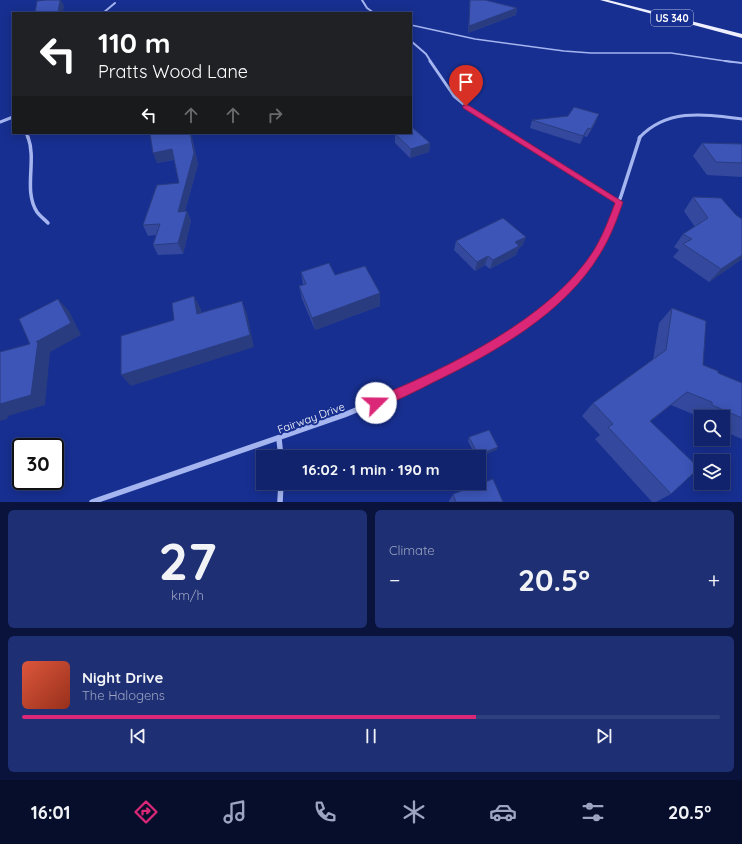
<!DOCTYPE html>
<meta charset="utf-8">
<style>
:root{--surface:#11236c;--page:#1e2f74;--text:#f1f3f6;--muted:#9ca4c2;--line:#30407f;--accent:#db2777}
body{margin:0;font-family:Quicksand,sans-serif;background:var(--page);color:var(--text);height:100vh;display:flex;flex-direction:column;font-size:15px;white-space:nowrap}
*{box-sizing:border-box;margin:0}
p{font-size:13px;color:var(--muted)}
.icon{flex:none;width:22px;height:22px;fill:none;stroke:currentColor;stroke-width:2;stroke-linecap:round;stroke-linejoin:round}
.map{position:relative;height:502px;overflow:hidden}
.sheet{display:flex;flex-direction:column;gap:8px;padding:8px;background:#09133b;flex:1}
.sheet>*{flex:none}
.guide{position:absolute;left:12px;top:12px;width:400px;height:122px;border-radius:0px;box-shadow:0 2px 10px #0003,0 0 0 1px var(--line);background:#202124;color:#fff;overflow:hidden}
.controls{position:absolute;left:694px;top:410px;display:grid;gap:8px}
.controls a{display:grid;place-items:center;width:36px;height:36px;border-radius:0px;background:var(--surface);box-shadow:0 2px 10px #0003,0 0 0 1px var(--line);font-size:20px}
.speed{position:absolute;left:12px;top:438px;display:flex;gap:8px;font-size:20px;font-weight:700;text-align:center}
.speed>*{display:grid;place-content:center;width:52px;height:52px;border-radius:50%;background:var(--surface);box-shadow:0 2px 10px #0003,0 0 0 1px var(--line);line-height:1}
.speed .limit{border:2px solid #111;border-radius:6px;background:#fff;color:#111}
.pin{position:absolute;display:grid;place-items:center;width:34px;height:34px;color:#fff;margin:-41px -17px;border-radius:50% 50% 50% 0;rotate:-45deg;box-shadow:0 0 4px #0007}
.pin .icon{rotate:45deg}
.me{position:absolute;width:44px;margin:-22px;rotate:68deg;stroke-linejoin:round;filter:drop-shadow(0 0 3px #0008)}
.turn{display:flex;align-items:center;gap:14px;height:84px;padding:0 20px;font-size:18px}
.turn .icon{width:52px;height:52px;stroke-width:2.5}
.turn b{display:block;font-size:28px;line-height:34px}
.lanes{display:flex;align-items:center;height:38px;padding:0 20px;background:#0003;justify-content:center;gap:20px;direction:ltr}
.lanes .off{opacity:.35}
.big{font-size:30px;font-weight:700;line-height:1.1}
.sheet .card{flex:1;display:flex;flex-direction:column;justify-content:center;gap:6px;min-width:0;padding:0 14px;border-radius:6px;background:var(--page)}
.sheet .dial{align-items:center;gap:0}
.dial b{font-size:52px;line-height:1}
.song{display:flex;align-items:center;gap:12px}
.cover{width:48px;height:48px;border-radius:6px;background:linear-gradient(135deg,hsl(10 70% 55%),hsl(10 70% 35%))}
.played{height:4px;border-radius:2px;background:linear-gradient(90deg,var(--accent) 65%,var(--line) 65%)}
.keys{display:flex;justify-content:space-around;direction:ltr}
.heat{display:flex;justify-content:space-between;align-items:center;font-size:22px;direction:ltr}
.sheet .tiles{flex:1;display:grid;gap:8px;grid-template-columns:1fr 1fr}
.card:last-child{grid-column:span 2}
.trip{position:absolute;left:256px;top:450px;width:230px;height:40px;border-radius:0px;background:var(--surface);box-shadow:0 2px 10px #0003,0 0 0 1px var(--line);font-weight:700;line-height:40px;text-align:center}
.menu{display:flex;height:64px;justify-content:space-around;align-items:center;background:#070e2b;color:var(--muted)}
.menu .icon{width:28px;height:28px}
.menu .selected{color:var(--accent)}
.menu b{font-size:18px;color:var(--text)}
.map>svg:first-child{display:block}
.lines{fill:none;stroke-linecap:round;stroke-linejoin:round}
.service-far1{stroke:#a5b5f0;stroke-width:1.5}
.service{stroke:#a5b5f0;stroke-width:2}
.minor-far4{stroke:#a5b5f0;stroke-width:2}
.minor-far3{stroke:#a5b5f0;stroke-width:3}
.minor-far2{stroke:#a5b5f0;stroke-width:3.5}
.minor-far1{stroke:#a5b5f0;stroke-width:4.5}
.minor{stroke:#a5b5f0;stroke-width:5.5}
.primary{fill:#eef0ff;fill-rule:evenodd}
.wall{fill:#34499d}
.shaded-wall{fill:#2a3c80}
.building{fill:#3c55b7;stroke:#2a3c80}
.route{fill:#db2777;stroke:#8e194d}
.labels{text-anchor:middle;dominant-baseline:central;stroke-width:4;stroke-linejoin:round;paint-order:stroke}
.shield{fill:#172f90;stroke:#b9c1de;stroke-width:1}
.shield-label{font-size:10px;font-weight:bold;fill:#fff}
.street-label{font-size:11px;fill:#fff;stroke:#172f90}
</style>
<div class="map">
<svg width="742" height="502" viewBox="0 0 742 502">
<rect width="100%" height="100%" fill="#172f90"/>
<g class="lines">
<path class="service-far1" d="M411,25L475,39L564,51L591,53H671L732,62"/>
<path class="service" d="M725,61L742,63"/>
<g class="minor-far4">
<path d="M362,0L367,8L374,13"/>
<path d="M103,13L115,3"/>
<path d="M411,41L426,54L431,62"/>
</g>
<g class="minor-far3">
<path d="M430,61L454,96L466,106L517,138"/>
<path d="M0,122L13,117"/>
<path d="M26,133L28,138"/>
<path d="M639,138C667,108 704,114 742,119"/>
</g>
<g class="minor-far2">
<path d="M28,137C37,161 23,190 37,212C40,216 44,219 48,223"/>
<path d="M515,137L619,202"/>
<path d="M607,234L621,196L640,137"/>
</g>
<path class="minor-far1" d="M479,353C529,324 582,287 607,233"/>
<g class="minor">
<path d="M279,439L281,457"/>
<path d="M92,502L344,415L422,383L480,352"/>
<path d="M280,502L281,483"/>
</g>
<path class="primary" d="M600,0H608L742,34V38Z"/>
</g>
<g class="wall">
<path d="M470,0H485L517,8L516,15L468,33Z"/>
<path d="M532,120L596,122L587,137L584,136L580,144L530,128Z"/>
<path d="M150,133H191L198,164L185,211H187L191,221L183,254L158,255L153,245L156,235L148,236L143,225L179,183L174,160L157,163Z"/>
<path d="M395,134L430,143L429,152L410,158L395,143Z"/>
<path d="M702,143L742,144V177L707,175L693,156Z"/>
<path d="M693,197L736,215L742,219V259L709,282L673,257L679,250L674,247L683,234L695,227L684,211Z"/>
<path d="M526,237L522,246L519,248L516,255L490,269L485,265L475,271L454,250L456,241Z"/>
<path d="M301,272L335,275L380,306L315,330L302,299L299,286L303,285Z"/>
<path d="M672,308L703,365L718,373L742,383V439L723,431V417H701V421L695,418V415L671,405L651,421L671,494L656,502H652L595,439L600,435L582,416L593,403L653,360L659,323Z"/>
<path d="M469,437L498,447L496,450L479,457H476L468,441Z"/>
<path d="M453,494L503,502H449V501Z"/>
</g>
<g class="shaded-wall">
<path d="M60,0H61L64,6L63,13H58Z"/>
<path d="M517,8L516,15L468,33L469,26Z"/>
<path d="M599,114L596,122L587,137L591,129Z"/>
<path d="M588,128L580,144L583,136Z"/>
<path d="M190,133H191L198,164L182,222L178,212Z"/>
<path d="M430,143L429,152L410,158L411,149Z"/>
<path d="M172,149L176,159L157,163L153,153Z"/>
<path d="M187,211L191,221L183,254L178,243Z"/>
<path d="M526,237L522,246L519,248L516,255L490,269L493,260L515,242Z"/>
<path d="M742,255V259L709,282L721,269Z"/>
<path d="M488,256L485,265L475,271L477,262Z"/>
<path d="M380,293V306L315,330L312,318Z"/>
<path d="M194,296L201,309L204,327L197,314Z"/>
<path d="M58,299L69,311L81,335L50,352L45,405L8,416L7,419L0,421V404L36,342Z"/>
<path d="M242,301L247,314L254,347L131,386L121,375Z"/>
<path d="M687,392L671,405L636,433L650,421Z"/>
<path d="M498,447L496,450L479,457H477L478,455Z"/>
</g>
<g class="building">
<path d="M46,0H60L58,13H35L37,1Z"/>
<path d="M470,0H485L517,8L469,26Z"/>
<path d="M574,107L599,114L591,129L588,128L583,136L532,120L568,116Z"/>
<path d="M413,128L430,143L411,149L395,134L397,133H411V129Z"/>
<path d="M150,133H190L194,153L178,212L187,211L178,243L153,245L160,224L143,225L157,185L179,183L172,149L153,153Z"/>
<path d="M702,143L742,144V163L716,162Z"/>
<path d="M693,197L721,198L736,215L742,219V255L721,269L683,244L692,239L683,234L708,218Z"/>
<path d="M503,218L526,237L515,242L519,246L493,260L488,256L477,262L456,241Z"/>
<path d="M329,263L335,275L365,266L380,293L312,318L299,286L306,284L301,272Z"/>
<path d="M194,296L197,314L242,301L250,335L121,375V336L174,320L172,303Z"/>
<path d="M58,299L71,323L36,342L38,341L31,395L0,404V352L30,344L19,319Z"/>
<path d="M672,308L706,321L703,365L718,371V373L742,383V418L712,405V402L687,392L650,421L699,468L671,494L608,427L613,424L593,403L666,350Z"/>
<path d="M489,430L498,447L478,455L469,437Z"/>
<path d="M493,479L503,502H456L453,494Z"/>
</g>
<path class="route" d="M463,105H468L623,202C617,220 610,238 600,254C565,313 494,353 434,382C415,392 396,401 376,409L372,407L370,403L372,399C445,369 551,319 594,250C603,235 609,219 615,203L463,108Z"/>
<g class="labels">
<rect class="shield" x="651" y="10" width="42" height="16" rx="3"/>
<g class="shield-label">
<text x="672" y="18">US 340</text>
</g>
<g class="street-label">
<text transform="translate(311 418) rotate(-20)">Fairway Drive</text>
</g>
</g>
</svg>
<div class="controls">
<a><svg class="icon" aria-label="search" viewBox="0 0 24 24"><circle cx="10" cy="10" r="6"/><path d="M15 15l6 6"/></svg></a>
<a><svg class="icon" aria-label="layers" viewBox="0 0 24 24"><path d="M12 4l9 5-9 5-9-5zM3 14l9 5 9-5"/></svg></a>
</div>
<div class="speed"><div class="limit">30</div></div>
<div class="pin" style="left:466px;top:106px;background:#d93025"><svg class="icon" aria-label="arrive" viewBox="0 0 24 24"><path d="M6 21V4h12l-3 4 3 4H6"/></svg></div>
<svg class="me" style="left:376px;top:403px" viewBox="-20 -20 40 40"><circle r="19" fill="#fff"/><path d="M0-13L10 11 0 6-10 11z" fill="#db2777"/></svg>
<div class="trip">16:02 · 1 min · 190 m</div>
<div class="guide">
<div class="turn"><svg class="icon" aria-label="left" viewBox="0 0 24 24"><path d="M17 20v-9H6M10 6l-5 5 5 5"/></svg><div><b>110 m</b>Pratts Wood Lane</div></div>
<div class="lanes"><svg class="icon" aria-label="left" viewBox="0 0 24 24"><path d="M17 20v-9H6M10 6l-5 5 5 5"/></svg><svg class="icon off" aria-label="ahead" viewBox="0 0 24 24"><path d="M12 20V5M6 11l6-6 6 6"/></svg><svg class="icon off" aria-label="ahead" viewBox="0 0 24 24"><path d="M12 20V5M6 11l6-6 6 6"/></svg><svg class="icon off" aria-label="right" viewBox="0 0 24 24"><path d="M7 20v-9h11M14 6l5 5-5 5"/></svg></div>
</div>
</div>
<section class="sheet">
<div class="tiles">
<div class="card dial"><b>27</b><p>km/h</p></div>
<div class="card"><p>Climate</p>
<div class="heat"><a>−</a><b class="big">20.5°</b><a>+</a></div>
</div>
<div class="card">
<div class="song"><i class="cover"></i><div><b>Night Drive</b><p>The Halogens</p></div></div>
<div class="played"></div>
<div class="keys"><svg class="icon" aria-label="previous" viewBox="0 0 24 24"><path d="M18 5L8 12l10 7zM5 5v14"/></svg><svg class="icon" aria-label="pause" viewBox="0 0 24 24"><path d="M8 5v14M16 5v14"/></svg><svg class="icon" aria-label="next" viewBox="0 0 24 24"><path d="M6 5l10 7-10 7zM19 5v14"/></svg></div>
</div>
</div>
</section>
<nav class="menu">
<b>16:01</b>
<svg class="icon selected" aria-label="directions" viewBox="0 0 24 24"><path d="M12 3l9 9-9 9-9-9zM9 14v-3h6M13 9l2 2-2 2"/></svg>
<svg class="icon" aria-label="music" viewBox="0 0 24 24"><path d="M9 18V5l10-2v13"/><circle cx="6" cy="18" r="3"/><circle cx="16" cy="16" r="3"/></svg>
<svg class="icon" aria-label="phone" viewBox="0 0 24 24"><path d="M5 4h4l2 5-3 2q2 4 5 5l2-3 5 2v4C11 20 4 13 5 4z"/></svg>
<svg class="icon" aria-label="climate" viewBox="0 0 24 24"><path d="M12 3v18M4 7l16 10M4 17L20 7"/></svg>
<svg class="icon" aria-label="car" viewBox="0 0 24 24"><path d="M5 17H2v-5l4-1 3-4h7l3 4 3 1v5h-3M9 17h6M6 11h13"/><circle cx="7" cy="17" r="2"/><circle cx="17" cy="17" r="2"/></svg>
<svg class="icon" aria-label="filters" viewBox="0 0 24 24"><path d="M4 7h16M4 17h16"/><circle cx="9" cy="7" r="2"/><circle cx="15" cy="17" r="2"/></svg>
<b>20.5°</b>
</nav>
